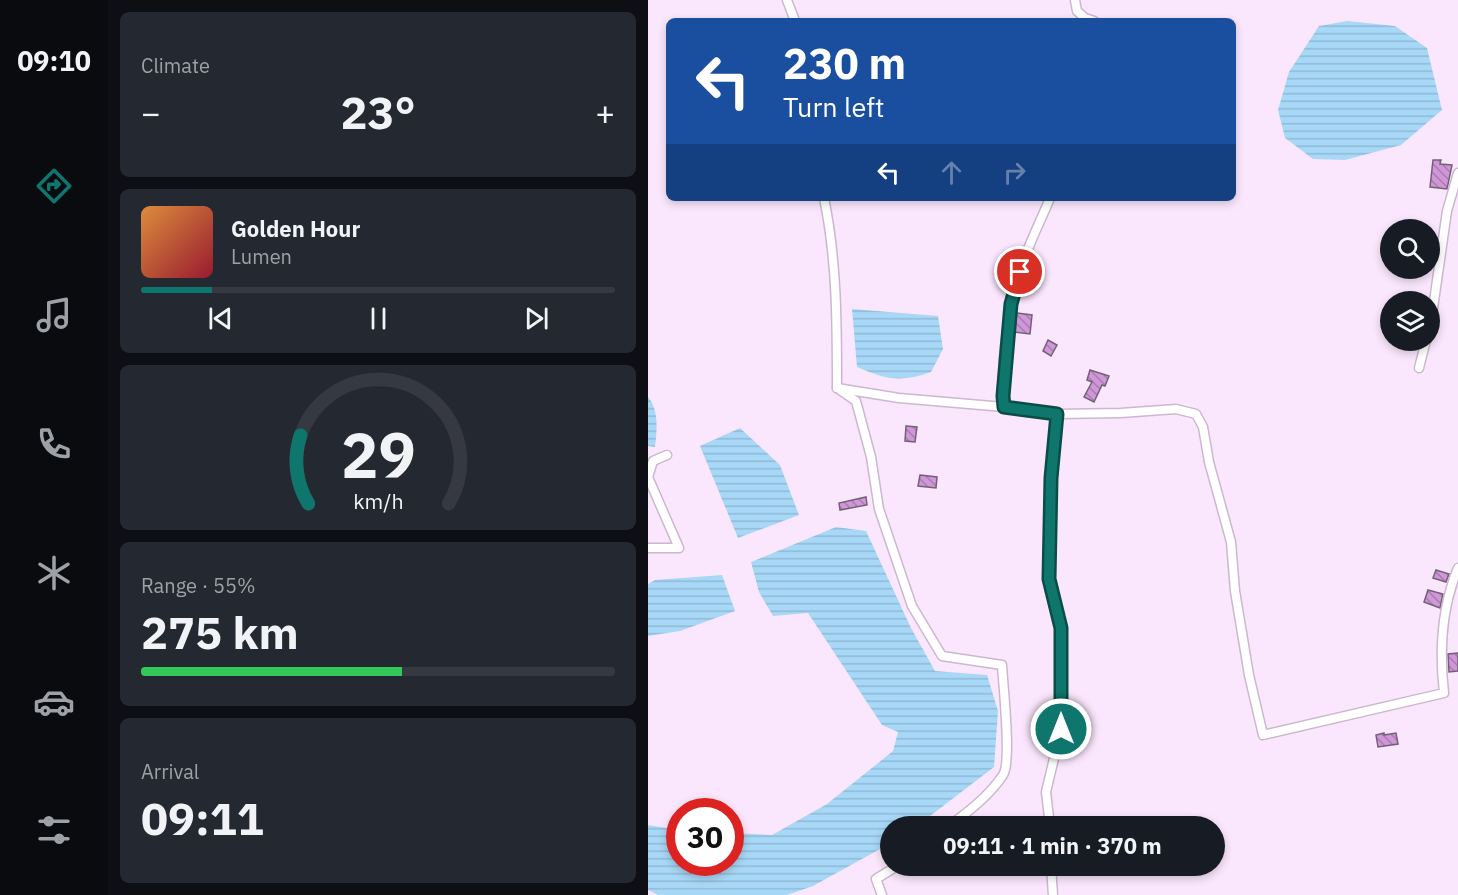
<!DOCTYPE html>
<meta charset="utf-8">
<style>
:root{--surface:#171b24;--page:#242831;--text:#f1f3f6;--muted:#9ea1a6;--line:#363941;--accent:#0f766e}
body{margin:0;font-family:"IBM Plex Sans",sans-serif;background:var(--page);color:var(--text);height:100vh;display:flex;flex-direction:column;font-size:22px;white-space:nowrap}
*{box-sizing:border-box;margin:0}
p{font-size:20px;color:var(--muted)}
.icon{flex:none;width:33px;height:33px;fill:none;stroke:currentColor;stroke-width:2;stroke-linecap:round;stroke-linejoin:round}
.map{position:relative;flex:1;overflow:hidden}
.drawer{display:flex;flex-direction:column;gap:12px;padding:12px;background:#0d0f14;width:540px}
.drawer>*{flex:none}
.banner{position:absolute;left:18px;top:18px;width:570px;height:183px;border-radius:9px;box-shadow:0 3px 9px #0003;background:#1a4fa0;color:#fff;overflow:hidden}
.tools{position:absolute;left:732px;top:219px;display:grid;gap:12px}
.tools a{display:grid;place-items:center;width:60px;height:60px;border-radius:50%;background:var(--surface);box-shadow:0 3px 9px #0003;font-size:30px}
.speed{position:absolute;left:18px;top:798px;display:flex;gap:12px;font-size:30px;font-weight:700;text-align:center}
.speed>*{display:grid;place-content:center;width:78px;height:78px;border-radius:50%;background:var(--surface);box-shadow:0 3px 9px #0003;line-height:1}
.speed .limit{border:9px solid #d22;background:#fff;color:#111}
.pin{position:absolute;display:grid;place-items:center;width:51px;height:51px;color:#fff;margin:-26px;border:3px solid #fff;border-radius:50%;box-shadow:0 2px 6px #0007}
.me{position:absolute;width:66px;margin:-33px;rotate:0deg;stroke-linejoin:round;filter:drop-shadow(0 0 4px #0008)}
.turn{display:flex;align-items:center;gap:21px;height:126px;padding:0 18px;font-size:27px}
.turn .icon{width:78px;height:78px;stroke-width:2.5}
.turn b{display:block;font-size:42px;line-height:51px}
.lanes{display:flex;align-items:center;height:57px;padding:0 18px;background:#0003;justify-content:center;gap:30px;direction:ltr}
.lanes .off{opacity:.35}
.big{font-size:45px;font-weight:800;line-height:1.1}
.drawer .card{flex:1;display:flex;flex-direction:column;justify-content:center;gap:9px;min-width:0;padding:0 21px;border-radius:9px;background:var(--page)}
.drawer .dial{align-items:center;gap:0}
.dial svg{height:156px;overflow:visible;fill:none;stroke:var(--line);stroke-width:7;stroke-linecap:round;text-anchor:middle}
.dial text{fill:var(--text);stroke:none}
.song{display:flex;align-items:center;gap:18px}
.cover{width:72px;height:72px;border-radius:9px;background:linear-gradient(135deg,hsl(30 70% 55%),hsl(350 70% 35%))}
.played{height:6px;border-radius:3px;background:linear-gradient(90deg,var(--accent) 15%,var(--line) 15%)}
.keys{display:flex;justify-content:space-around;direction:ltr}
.heat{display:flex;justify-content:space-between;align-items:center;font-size:33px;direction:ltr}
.charge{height:9px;border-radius:4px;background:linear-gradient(90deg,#34c759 55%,var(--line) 0)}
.trip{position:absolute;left:232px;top:816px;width:345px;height:60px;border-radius:30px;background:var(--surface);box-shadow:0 3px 9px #0003;font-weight:800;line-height:60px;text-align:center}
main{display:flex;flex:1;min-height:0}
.tabs{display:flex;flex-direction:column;width:108px;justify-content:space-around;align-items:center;background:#090b0e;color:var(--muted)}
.tabs .icon{width:42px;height:42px}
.tabs .current{color:var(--accent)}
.tabs b{font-size:27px;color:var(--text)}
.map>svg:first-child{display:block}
.water{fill:url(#water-rules)}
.building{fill:url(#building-back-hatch);stroke:#726175;stroke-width:1.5}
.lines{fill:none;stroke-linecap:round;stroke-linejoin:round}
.street-casing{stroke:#cbb8ce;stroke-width:11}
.street{stroke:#fff;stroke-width:8}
.route-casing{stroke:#0a4d48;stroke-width:15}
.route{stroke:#0f766e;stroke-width:10}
</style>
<main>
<nav class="tabs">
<b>09:10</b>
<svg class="icon current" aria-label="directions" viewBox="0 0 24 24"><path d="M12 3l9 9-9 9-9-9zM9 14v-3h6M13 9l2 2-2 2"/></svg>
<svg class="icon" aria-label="music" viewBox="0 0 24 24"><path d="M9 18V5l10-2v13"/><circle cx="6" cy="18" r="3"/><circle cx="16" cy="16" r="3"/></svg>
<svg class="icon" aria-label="phone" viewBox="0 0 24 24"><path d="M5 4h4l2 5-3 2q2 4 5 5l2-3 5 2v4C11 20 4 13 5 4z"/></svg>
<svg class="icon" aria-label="climate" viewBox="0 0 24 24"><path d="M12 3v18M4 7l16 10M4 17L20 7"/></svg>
<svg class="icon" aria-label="car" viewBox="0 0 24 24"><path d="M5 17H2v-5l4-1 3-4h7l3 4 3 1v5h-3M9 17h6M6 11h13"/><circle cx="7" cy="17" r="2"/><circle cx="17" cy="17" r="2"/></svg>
<svg class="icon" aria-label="filters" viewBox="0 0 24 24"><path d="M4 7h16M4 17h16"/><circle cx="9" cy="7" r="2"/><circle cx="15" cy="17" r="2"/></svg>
</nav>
<section class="drawer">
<div class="card"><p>Climate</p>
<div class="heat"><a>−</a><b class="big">23°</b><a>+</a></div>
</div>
<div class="card">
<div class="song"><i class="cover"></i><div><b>Golden Hour</b><p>Lumen</p></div></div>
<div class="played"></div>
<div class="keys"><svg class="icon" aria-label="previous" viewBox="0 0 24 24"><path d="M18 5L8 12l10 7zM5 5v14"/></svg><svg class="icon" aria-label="pause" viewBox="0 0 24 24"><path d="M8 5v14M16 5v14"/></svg><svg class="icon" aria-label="next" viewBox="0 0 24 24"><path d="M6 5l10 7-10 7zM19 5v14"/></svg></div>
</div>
<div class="card dial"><svg viewBox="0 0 100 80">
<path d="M14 69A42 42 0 1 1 86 69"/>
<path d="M14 69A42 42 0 0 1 10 34" stroke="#0f766e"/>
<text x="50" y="56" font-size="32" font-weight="700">29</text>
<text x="50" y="72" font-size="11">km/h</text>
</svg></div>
<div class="card"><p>Range · 55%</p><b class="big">275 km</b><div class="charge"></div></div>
<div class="card"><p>Arrival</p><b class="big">09:11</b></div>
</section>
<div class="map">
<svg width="810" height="895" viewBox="0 0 810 895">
<defs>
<pattern id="water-rules" width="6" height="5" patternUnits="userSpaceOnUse" patternTransform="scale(1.5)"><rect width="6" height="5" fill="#a8d8f7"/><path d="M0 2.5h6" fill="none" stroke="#91b9d4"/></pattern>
<pattern id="building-back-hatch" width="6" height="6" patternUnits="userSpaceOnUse" patternTransform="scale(1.5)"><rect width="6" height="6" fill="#d097d8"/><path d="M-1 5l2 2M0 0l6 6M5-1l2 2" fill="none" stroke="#a97bb0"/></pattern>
</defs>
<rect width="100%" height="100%" fill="#fbe7fd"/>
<g class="water">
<path d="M699,21L747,26L779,48L794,110L753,145L697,160L665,159L637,138L630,110L641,72L671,26Z"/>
<path d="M204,309L290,316L295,349L283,372C252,383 237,379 209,367Z"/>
<path d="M0,397C11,410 9,430 7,447L0,446Z"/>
<path d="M92,428L132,465L151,515L90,538L52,446Z"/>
<path d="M188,527L218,531L263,628L287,671L339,675L350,711L346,767L269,826H243V843L165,886L139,895H10L0,890V825L31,830L32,862H82L83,833L124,835L179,804L245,751L250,732L234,725L160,613L125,616L111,592L103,562Z"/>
<path d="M74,575L87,611L32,631L0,636V584L7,580Z"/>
</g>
<g class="building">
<path d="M785,160H793L792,164L804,165L799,189L782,187Z"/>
<path d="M369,313L384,315L382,334L365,332Z"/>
<path d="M400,340L409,345L403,356L395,351Z"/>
<path d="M442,370L461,376L457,386L454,385L446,402L436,397L444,382L439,380Z"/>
<path d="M258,426L269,427L267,442L257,441Z"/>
<path d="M272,475L289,477L288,488L270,486Z"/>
<path d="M218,497L219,505L192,510L191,503Z"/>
<path d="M788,570L801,574L798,582L785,578Z"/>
<path d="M780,590L795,594L792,608L776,602Z"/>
<path d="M810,653V671L801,672L800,654Z"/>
<path d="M736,733V735L748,733L750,744L730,747L728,735Z"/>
</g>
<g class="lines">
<g class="street-casing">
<g id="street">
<path d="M139,0L147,21"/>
<path d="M427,0L429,11L437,18L446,21"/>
<path d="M176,198C189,260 189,325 189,388"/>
<path d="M782,329L799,211L810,173"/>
<path d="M771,368L778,340"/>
<path d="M189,388L251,398L356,407L409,414L473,413L528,409L548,414L555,427L561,462L583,542L587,591L601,675L615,735L796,693C791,650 793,609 810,568"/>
<path d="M192,390L208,401L223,457L231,509L264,606L294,656L354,665C355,685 364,762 355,775C342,795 320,812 301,826"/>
<path d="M356,407C352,359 361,303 377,257C384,237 394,218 402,198"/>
<path d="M0,548H31L0,477L5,461L19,455"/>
<path d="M402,826L398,792L413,729V628L401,579L403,478L409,414"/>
<path d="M403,866L405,895"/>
<path d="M234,895L228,879L249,866"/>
</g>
</g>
<use href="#street" class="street"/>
</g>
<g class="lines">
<g class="route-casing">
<path id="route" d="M372,272L363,304L355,396L356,407L409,414L403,478L401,579L413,628V729"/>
</g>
<use href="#route" class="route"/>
</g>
</svg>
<div class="tools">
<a><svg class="icon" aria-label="search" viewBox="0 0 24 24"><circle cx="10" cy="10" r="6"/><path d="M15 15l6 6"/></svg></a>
<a><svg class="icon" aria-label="layers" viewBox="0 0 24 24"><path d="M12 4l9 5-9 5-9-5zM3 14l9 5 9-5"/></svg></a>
</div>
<div class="speed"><div class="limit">30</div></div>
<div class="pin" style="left:372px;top:272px;background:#d93025"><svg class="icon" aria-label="arrive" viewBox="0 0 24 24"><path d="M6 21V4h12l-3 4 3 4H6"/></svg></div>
<svg class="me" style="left:413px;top:729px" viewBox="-20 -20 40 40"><circle r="17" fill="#0f766e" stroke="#fff" stroke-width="3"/><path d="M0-11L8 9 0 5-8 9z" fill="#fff"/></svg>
<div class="trip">09:11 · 1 min · 370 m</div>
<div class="banner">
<div class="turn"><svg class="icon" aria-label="left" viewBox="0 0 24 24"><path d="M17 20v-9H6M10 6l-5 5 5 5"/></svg><div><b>230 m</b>Turn left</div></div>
<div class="lanes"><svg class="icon" aria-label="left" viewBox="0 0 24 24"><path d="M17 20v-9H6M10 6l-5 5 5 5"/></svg><svg class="icon off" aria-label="ahead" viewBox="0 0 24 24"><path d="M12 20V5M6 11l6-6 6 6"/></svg><svg class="icon off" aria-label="right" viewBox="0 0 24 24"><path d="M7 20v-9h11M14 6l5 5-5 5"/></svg></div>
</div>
</div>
</main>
